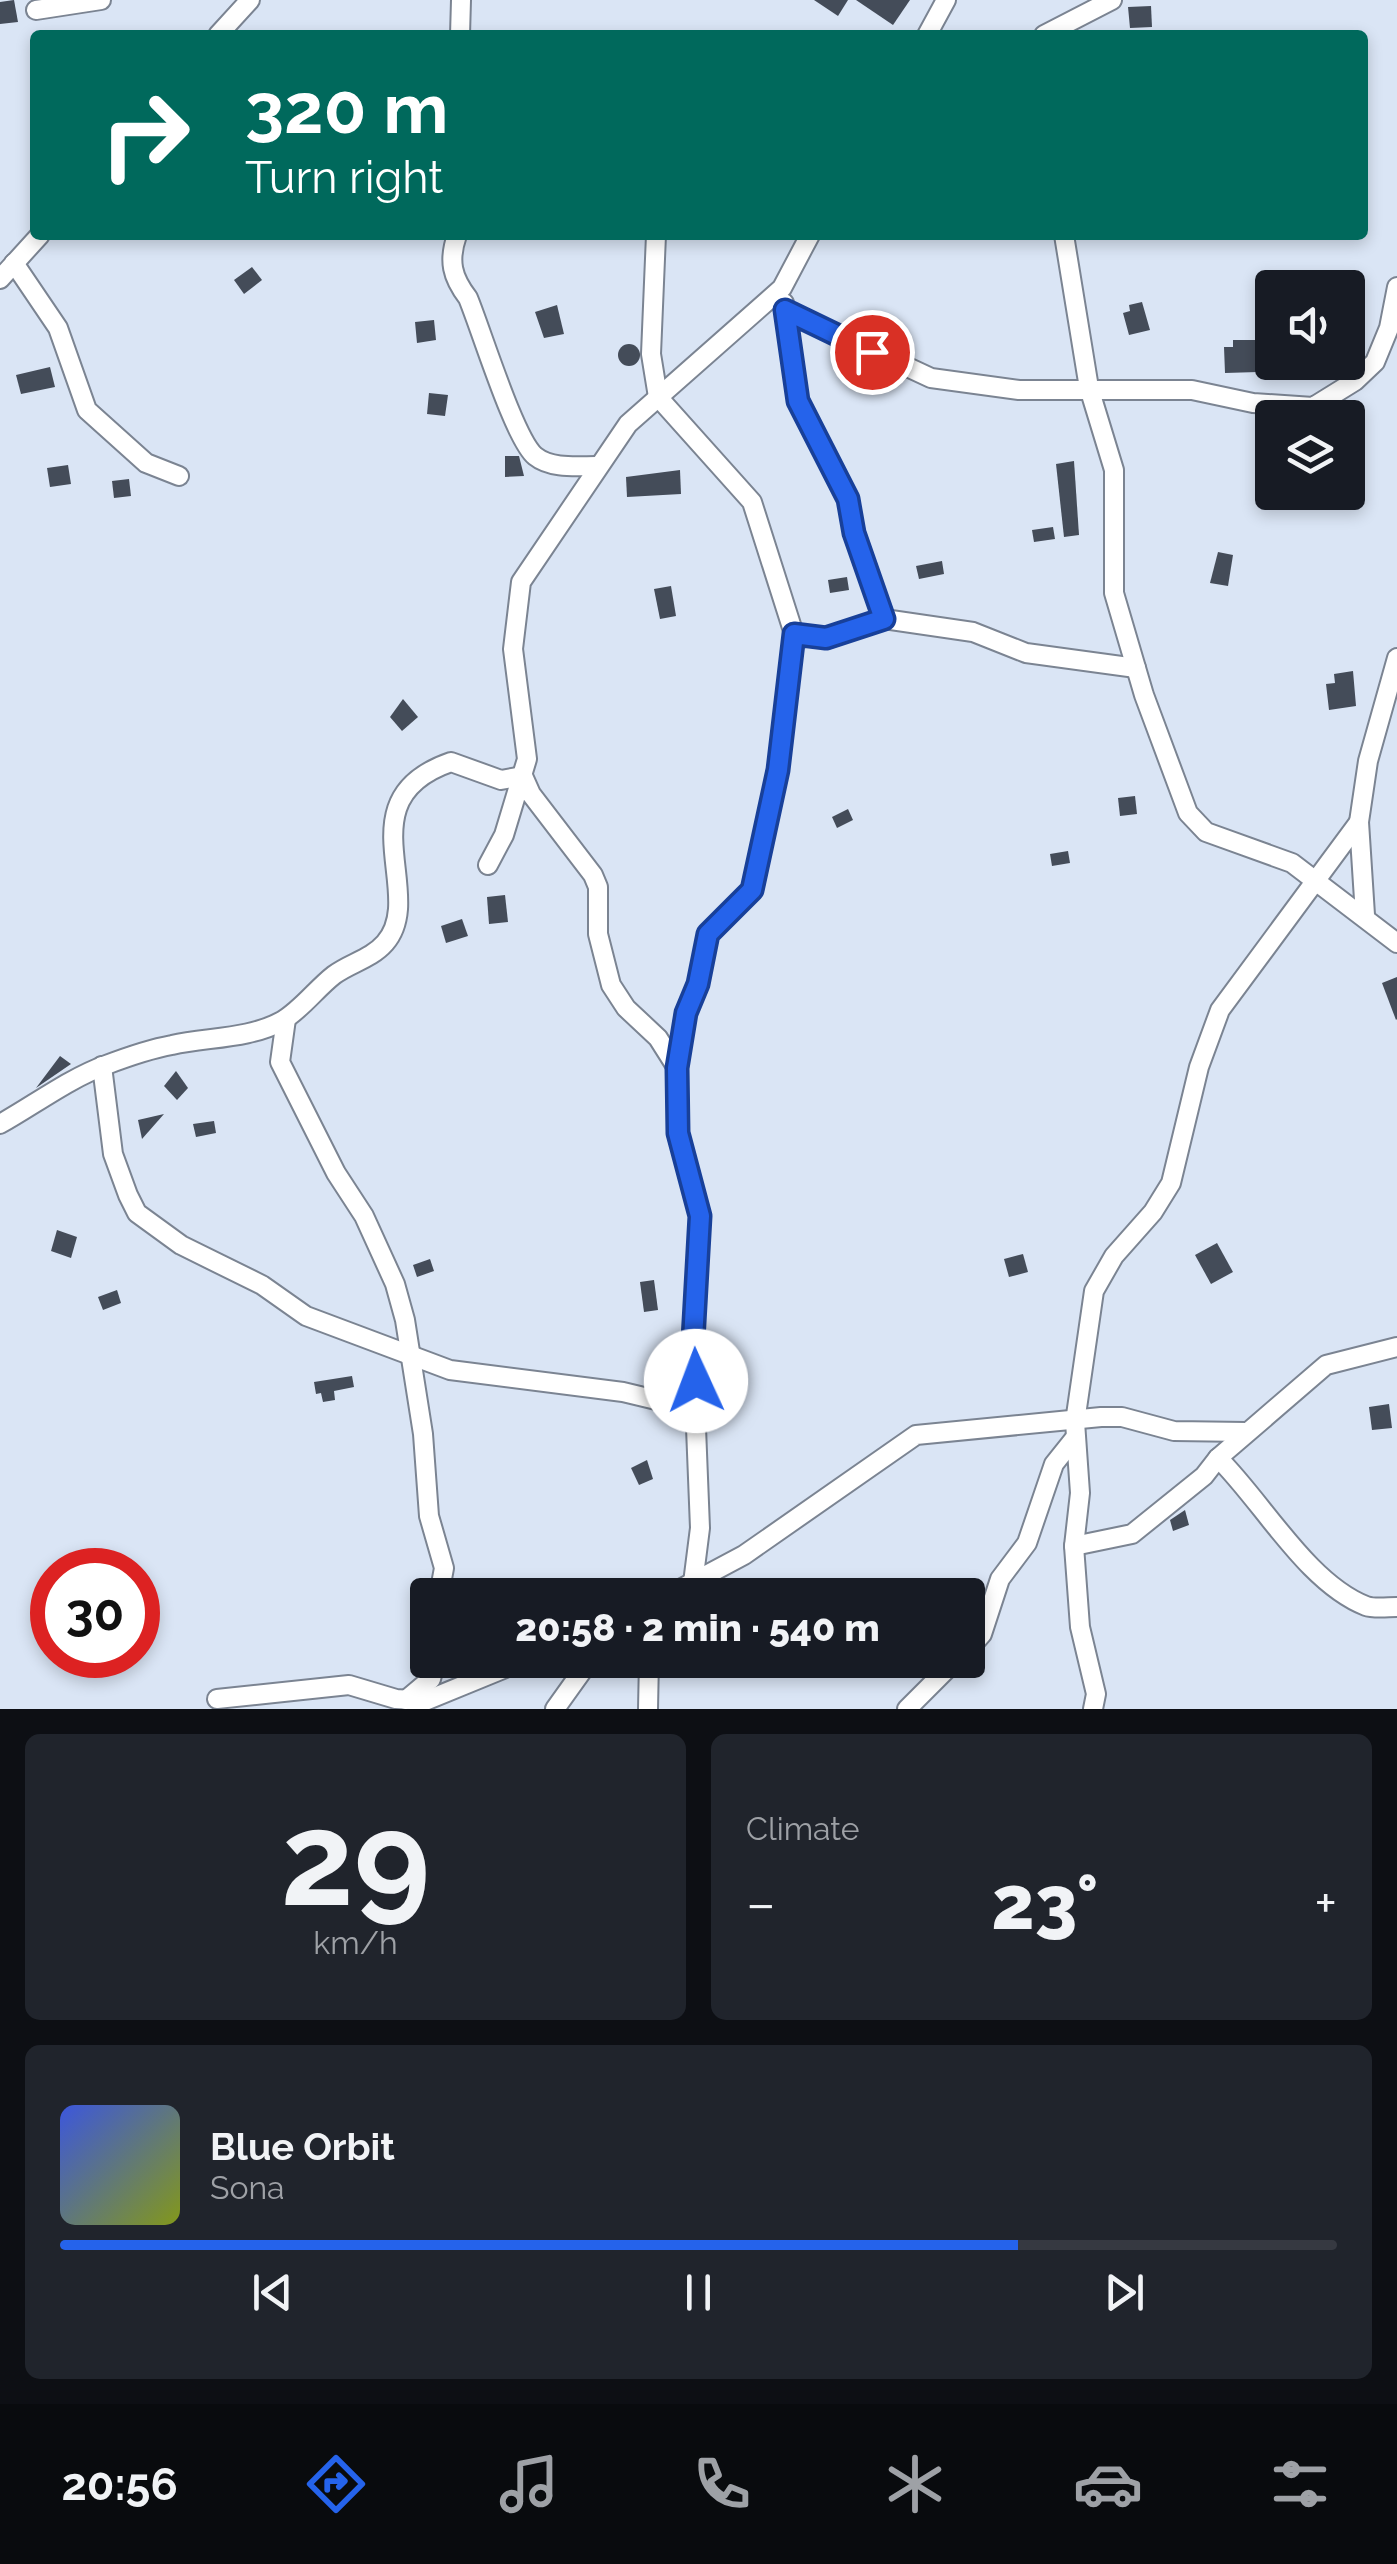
<!DOCTYPE html>
<meta charset="utf-8">
<style>
:root{--surface:#171b24;--page:#20242c;--text:#f1f3f6;--muted:#9ea1a6;--line:#363941;--accent:#2563eb}
body{margin:0;font-family:Raleway,sans-serif;background:var(--page);color:var(--text);height:100vh;display:flex;flex-direction:column;font-size:38px;white-space:nowrap}
*{box-sizing:border-box;margin:0}
p{font-size:32px;color:var(--muted)}
.icon{flex:none;width:55px;height:55px;fill:none;stroke:currentColor;stroke-width:2;stroke-linecap:round;stroke-linejoin:round}
.map{position:relative;height:1709px;overflow:hidden}
.side{display:flex;flex-direction:column;gap:25px;padding:25px;background:#0d0f14;flex:1}
.side>*{flex:none}
.banner{position:absolute;left:30px;top:30px;width:1338px;height:210px;border-radius:10px;box-shadow:0 5px 15px #0003;background:#00695c;color:#fff;overflow:hidden}
.tools{position:absolute;left:1255px;top:270px;display:grid;gap:20px}
.tools a{display:grid;place-items:center;width:110px;height:110px;border-radius:10px;background:var(--surface);box-shadow:0 5px 15px #0003;font-size:50px}
.speed{position:absolute;left:30px;top:1548px;display:flex;gap:20px;font-size:50px;font-weight:700;text-align:center}
.speed>*{display:grid;place-content:center;width:130px;height:130px;border-radius:50%;background:var(--surface);box-shadow:0 5px 15px #0003;line-height:1}
.speed .limit{border:15px solid #d22;background:#fff;color:#111}
.pin{position:absolute;display:grid;place-items:center;width:85px;height:85px;color:#fff;margin:-42px;border:5px solid #fff;border-radius:50%;box-shadow:0 2px 10px #0007}
.me{position:absolute;width:110px;margin:-55px;rotate:358deg;stroke-linejoin:round;filter:drop-shadow(0 0 8px #0008)}
.turn{display:flex;align-items:center;gap:35px;height:210px;padding:0 50px;font-size:45px}
.turn .icon{width:130px;height:130px;stroke-width:2.5}
.turn b{display:block;font-size:70px;line-height:85px}
.big{font-size:75px;font-weight:800;line-height:1.1}
.side .card{flex:1;display:flex;flex-direction:column;justify-content:center;gap:15px;min-width:0;padding:0 35px;border-radius:15px;background:var(--page)}
.side .dial{align-items:center;gap:0}
.dial b{font-size:130px;line-height:1}
.song{display:flex;align-items:center;gap:30px}
.cover{width:120px;height:120px;border-radius:15px;background:linear-gradient(135deg,hsl(230 70% 55%),hsl(70 70% 35%))}
.played{height:10px;border-radius:5px;background:linear-gradient(90deg,var(--accent) 75%,var(--line) 75%)}
.keys{display:flex;justify-content:space-around;direction:ltr}
.heat{display:flex;justify-content:space-between;align-items:center;font-size:55px;direction:ltr}
.side .tiles{flex:1;display:grid;gap:25px;grid-template-columns:1fr 1fr}
.card:last-child{grid-column:span 2}
.trip{position:absolute;left:410px;top:1578px;width:575px;height:100px;border-radius:10px;background:var(--surface);box-shadow:0 5px 15px #0003;font-weight:800;line-height:100px;text-align:center}
.tabs{display:flex;height:160px;justify-content:space-around;align-items:center;background:#090b0e;color:var(--muted)}
.tabs .icon{width:70px;height:70px}
.tabs .on{color:var(--accent)}
.tabs b{font-size:45px;color:var(--text)}
.map>svg:first-child{display:block}
.building{fill:#444c59}
.lines{fill:none;stroke-linecap:round;stroke-linejoin:round}
.minor-casing{stroke:#7b8492;stroke-width:22}
.minor{stroke:#fff;stroke-width:18}
.route-casing{stroke:#184099;stroke-width:25}
.route{stroke:#2563eb;stroke-width:18}
</style>
<div class="map">
<svg width="1397" height="1709" viewBox="0 0 1397 1709">
<rect width="100%" height="100%" fill="#dae5f5"/>
<g class="building">
<path d="M14,0L18,22L0,24V2Z"/>
<path d="M814,0H848L838,16Z"/>
<path d="M856,0H910L893,25Z"/>
<path d="M1151,6L1152,27L1130,28L1128,7Z"/>
<path d="M252,267L262,280L244,294L234,280Z"/>
<path d="M1142,302L1150,330L1129,335L1123,313L1130,311L1129,305Z"/>
<path d="M557,305L564,334L544,338L535,312Z"/>
<path d="M434,320L436,340L417,343L415,322Z"/>
<path d="M1233,340H1258V372L1225,373L1224,347H1233Z"/>
<circle cx="629" cy="355" r="11"/>
<path d="M50,367L55,387L21,394L16,375Z"/>
<path d="M429,393L448,395L445,416L427,414Z"/>
<path d="M505,456H519L524,476L505,477Z"/>
<path d="M1074,461L1079,535L1064,537L1056,464Z"/>
<path d="M68,465L71,484L50,487L47,468Z"/>
<path d="M680,470L681,494L627,497L626,477Z"/>
<path d="M129,479L131,496L114,498L112,481Z"/>
<path d="M1053,527L1055,539L1034,542L1032,530Z"/>
<path d="M1218,552L1233,555L1228,586L1210,583Z"/>
<path d="M942,561L944,574L919,579L916,566Z"/>
<path d="M847,577L849,590L830,593L828,580Z"/>
<path d="M671,586L676,616L660,619L654,589Z"/>
<path d="M1353,671L1356,706L1329,710L1326,684L1335,683L1334,674Z"/>
<path d="M403,699L418,717L402,731L390,717Z"/>
<path d="M1135,796L1137,814L1120,816L1118,798Z"/>
<path d="M848,809L853,820L837,828L832,817Z"/>
<path d="M1068,851L1070,863L1052,866L1050,854Z"/>
<path d="M505,895L508,922L489,924L487,897Z"/>
<path d="M462,919L468,936L446,943L441,926Z"/>
<path d="M1397,977V1019L1396,1020L1382,983Z"/>
<path d="M60,1056L71,1064L36,1088Z"/>
<path d="M176,1071L188,1088L177,1100L164,1086Z"/>
<path d="M164,1114L142,1139L138,1120Z"/>
<path d="M214,1121L216,1133L196,1137L193,1124Z"/>
<path d="M57,1230L77,1237L71,1258L51,1251Z"/>
<path d="M1217,1243L1233,1272L1211,1284L1195,1255Z"/>
<path d="M1023,1254L1028,1272L1009,1277L1004,1259Z"/>
<path d="M430,1259L434,1271L417,1277L413,1265Z"/>
<path d="M654,1280L658,1310L644,1312L640,1282Z"/>
<path d="M117,1290L121,1303L103,1310L98,1297Z"/>
<path d="M352,1376L354,1387L334,1391L335,1400L323,1402L321,1393L316,1394L314,1382Z"/>
<path d="M1389,1404L1392,1428L1372,1430L1369,1407Z"/>
<path d="M647,1460L653,1479L639,1485L631,1468Z"/>
<path d="M1185,1510L1189,1525L1173,1531L1170,1520Z"/>
<path d="M956,1581L962,1595H922V1594Z"/>
<path d="M52,1601V1616L41,1622L34,1610Z"/>
</g>
<g class="lines">
<g class="minor-casing">
<g id="minor">
<path d="M36,10L101,0"/>
<path d="M218,35L250,0"/>
<path d="M460,35L461,0"/>
<path d="M927,35L946,0"/>
<path d="M1044,35L1112,0"/>
<path d="M457,235C448,261 452,277 468,298C481,329 514,438 535,456C551,469 577,466 596,466"/>
<path d="M656,235L651,354L658,397L752,502L794,634L778,770L753,890L709,934L698,984L685,1013L677,1067"/>
<path d="M1064,235L1089,388L1114,470V593L1144,695L1188,813L1206,832L1292,863L1397,943"/>
<path d="M14,263L58,328L87,410L146,463L179,476"/>
<path d="M0,279L40,235"/>
<path d="M784,303L798,401L848,499L855,533L884,619"/>
<path d="M785,310L931,378L1019,390H1192L1253,403L1313,407L1355,381L1375,362L1389,328L1397,287"/>
<path d="M794,634L826,639L884,619L973,632L1026,653L1136,668"/>
<path d="M488,865L504,835L527,759L513,649L521,582L628,424L782,288L810,235"/>
<path d="M1365,915L1359,822L1368,761L1397,658"/>
<path d="M286,1019L280,1062L336,1173L364,1216L395,1284L405,1320L423,1434L429,1516L444,1568L439,1595"/>
<path d="M102,1066L113,1154L128,1195L137,1213L181,1245L262,1285L306,1316L450,1370L623,1392L698,1410"/>
<path d="M0,1124C34,1105 70,1078 106,1065C127,1057 150,1049 172,1045C208,1037 249,1039 282,1021C302,1009 316,989 334,975C350,963 371,959 385,943C428,894 343,799 451,762L501,780L523,776L531,794L593,875L598,887V934L611,985L626,1008L658,1038L677,1068V1133L700,1215L693,1352L700,1528L693,1583"/>
<path d="M1218,1458C1262,1501 1307,1583 1366,1606C1374,1609 1388,1607 1397,1607"/>
<path d="M1074,1546L1132,1534L1204,1476L1218,1458L1326,1365L1397,1347"/>
<path d="M669,1595L744,1555L916,1435L1101,1417H1122L1174,1431L1246,1432"/>
<path d="M968,1650L982,1634L1000,1579L1027,1543L1054,1464L1074,1439"/>
<path d="M217,1699L349,1685L396,1699L425,1701L525,1660"/>
<path d="M406,1700L431,1679L436,1660"/>
<path d="M555,1709L590,1660"/>
<path d="M648,1709L649,1660"/>
<path d="M907,1709L956,1660"/>
<path d="M1093,1709L1096,1694L1080,1627L1074,1546L1080,1493L1075,1422L1094,1291L1114,1256L1153,1212L1171,1183L1199,1067L1220,1010L1359,822"/>
</g>
</g>
<use href="#minor" class="minor"/>
</g>
<g class="lines">
<g class="route-casing">
<path id="route" d="M696,1381L693,1340L700,1216L678,1133L677,1068L686,1013L698,984L708,934L752,890L778,770L794,634L826,638L884,619L854,533L848,499L798,401L785,310L872,352"/>
</g>
<use href="#route" class="route"/>
</g>
</svg>
<div class="tools">
<a><svg class="icon" aria-label="sound" viewBox="0 0 24 24"><path d="M4 9h4l5-4v14l-5-4H4zM17 9q2 3 0 6"/></svg></a>
<a><svg class="icon" aria-label="layers" viewBox="0 0 24 24"><path d="M12 4l9 5-9 5-9-5zM3 14l9 5 9-5"/></svg></a>
</div>
<div class="speed"><div class="limit">30</div></div>
<div class="pin" style="left:872px;top:352px;background:#d93025"><svg class="icon" aria-label="arrive" viewBox="0 0 24 24"><path d="M6 21V4h12l-3 4 3 4H6"/></svg></div>
<svg class="me" style="left:696px;top:1381px" viewBox="-20 -20 40 40"><circle r="19" fill="#fff"/><path d="M0-13L10 11 0 6-10 11z" fill="#2563eb"/></svg>
<div class="trip">20:58 · 2 min · 540 m</div>
<div class="banner">
<div class="turn"><svg class="icon" aria-label="right" viewBox="0 0 24 24"><path d="M7 20v-9h11M14 6l5 5-5 5"/></svg><div><b>320 m</b>Turn right</div></div>
</div>
</div>
<section class="side">
<div class="tiles">
<div class="card dial"><b>29</b><p>km/h</p></div>
<div class="card"><p>Climate</p>
<div class="heat"><a>−</a><b class="big">23°</b><a>+</a></div>
</div>
<div class="card">
<div class="song"><i class="cover"></i><div><b>Blue Orbit</b><p>Sona</p></div></div>
<div class="played"></div>
<div class="keys"><svg class="icon" aria-label="previous" viewBox="0 0 24 24"><path d="M18 5L8 12l10 7zM5 5v14"/></svg><svg class="icon" aria-label="pause" viewBox="0 0 24 24"><path d="M8 5v14M16 5v14"/></svg><svg class="icon" aria-label="next" viewBox="0 0 24 24"><path d="M6 5l10 7-10 7zM19 5v14"/></svg></div>
</div>
</div>
</section>
<nav class="tabs">
<b>20:56</b>
<svg class="icon on" aria-label="directions" viewBox="0 0 24 24"><path d="M12 3l9 9-9 9-9-9zM9 14v-3h6M13 9l2 2-2 2"/></svg>
<svg class="icon" aria-label="music" viewBox="0 0 24 24"><path d="M9 18V5l10-2v13"/><circle cx="6" cy="18" r="3"/><circle cx="16" cy="16" r="3"/></svg>
<svg class="icon" aria-label="phone" viewBox="0 0 24 24"><path d="M5 4h4l2 5-3 2q2 4 5 5l2-3 5 2v4C11 20 4 13 5 4z"/></svg>
<svg class="icon" aria-label="climate" viewBox="0 0 24 24"><path d="M12 3v18M4 7l16 10M4 17L20 7"/></svg>
<svg class="icon" aria-label="car" viewBox="0 0 24 24"><path d="M5 17H2v-5l4-1 3-4h7l3 4 3 1v5h-3M9 17h6M6 11h13"/><circle cx="7" cy="17" r="2"/><circle cx="17" cy="17" r="2"/></svg>
<svg class="icon" aria-label="filters" viewBox="0 0 24 24"><path d="M4 7h16M4 17h16"/><circle cx="9" cy="7" r="2"/><circle cx="15" cy="17" r="2"/></svg>
</nav>
